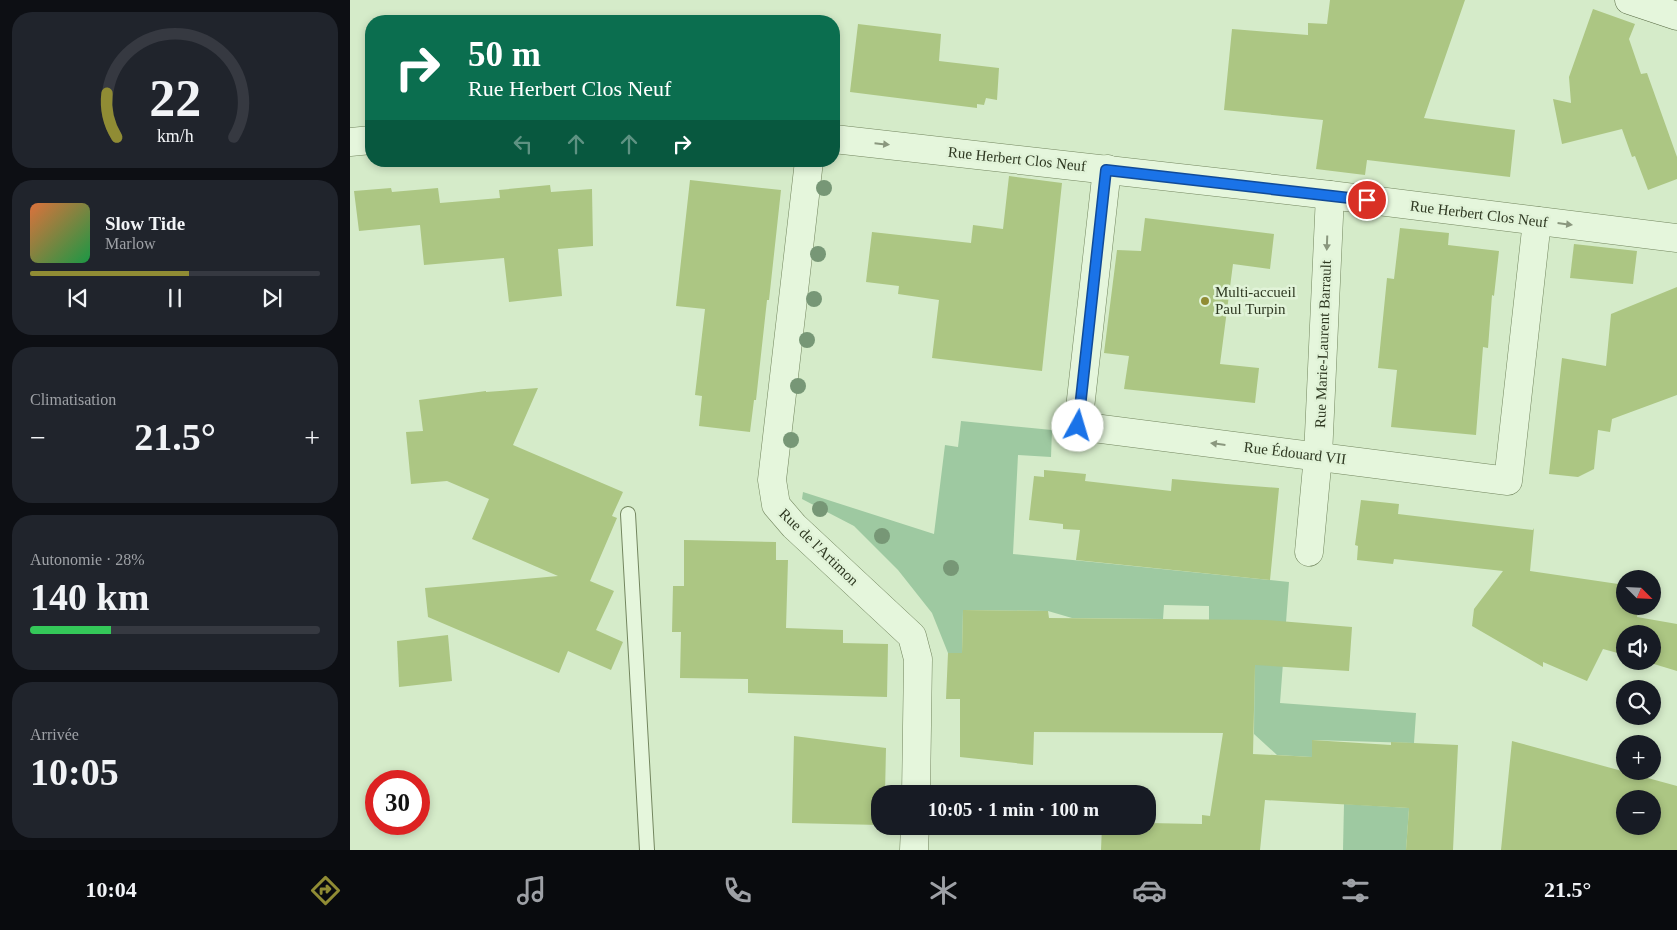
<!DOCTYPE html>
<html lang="fr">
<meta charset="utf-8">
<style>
:root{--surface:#171b24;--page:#20242c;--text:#f1f3f6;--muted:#9ea1a6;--line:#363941;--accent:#908c34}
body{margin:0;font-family:"Times New Roman",serif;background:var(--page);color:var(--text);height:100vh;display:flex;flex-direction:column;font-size:19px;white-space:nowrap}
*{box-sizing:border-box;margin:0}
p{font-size:16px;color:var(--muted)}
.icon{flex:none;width:28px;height:28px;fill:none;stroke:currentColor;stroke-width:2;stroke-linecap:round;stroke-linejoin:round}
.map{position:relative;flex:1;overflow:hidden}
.drawer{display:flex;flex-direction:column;gap:12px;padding:12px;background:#0d0f14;width:350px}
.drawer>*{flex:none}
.banner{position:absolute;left:15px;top:15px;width:475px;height:152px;border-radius:20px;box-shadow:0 2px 8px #0003;background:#0b6e4f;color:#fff;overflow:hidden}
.needle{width:32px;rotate:114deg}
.fabs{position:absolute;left:1266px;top:570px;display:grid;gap:10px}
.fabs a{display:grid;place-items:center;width:45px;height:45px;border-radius:50%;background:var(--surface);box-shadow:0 2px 8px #0003;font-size:25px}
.speed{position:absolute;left:15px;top:770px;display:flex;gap:10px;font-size:25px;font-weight:700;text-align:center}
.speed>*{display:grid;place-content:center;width:65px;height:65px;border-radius:50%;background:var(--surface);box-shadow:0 2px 8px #0003;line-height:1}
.speed .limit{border:8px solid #d22;background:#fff;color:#111}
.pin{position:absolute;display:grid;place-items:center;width:42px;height:42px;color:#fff;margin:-21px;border:2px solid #fff;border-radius:50%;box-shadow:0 1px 5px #0007}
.me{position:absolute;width:55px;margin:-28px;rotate:6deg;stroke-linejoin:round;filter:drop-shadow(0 0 4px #0008)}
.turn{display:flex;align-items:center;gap:18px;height:105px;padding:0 20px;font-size:22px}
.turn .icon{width:65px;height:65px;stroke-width:2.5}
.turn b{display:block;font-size:35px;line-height:42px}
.lanes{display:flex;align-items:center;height:48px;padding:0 20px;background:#0003;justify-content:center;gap:25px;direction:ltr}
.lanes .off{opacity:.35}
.big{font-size:38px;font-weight:800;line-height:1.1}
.drawer .widget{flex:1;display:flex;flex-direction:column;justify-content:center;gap:8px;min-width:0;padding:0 18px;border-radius:20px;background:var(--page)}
.drawer .dial{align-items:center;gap:0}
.dial svg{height:130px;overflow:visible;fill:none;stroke:var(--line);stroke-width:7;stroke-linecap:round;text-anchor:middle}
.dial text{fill:var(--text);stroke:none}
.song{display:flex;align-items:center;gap:15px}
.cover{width:60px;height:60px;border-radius:8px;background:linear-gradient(135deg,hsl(20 70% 55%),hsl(140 70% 35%))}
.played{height:5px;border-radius:2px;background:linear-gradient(90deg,var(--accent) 55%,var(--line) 55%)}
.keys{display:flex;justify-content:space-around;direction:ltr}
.heat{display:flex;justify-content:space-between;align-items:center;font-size:28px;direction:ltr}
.charge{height:8px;border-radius:4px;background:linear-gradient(90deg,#34c759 28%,var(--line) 0)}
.trip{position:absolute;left:521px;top:785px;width:285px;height:50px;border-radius:20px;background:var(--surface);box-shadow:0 2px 8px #0003;font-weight:800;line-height:50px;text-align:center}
.menu{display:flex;height:80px;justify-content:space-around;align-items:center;background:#090b0e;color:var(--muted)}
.menu .icon{width:35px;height:35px}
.menu .active{color:var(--accent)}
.menu b{font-size:22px;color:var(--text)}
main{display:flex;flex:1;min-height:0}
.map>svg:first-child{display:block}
.green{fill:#9ec9a1}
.building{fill:#acc683;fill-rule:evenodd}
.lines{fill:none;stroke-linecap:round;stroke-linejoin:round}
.service-casing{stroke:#73865f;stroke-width:16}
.minor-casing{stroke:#73865f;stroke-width:29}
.secondary-casing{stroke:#566842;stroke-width:29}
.service{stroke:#e5f6dc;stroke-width:14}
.minor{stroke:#e5f6dc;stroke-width:28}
.secondary{stroke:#e5f6dc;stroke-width:28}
.tree{fill:#779776}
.oneway{fill:#8a977e}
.route-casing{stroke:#114b97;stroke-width:12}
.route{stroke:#1a73e8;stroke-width:9}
.poi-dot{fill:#908c34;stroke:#e1f3d8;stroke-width:2}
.labels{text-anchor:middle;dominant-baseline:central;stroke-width:5;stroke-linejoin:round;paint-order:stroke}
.street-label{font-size:15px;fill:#2e3821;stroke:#e1f3d8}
.poi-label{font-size:15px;fill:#2e3821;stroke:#e1f3d8;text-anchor:start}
</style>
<main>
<section class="drawer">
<div class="widget dial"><svg viewBox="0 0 100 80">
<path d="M14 69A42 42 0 1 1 86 69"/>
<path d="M14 69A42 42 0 0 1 8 42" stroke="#908c34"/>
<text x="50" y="56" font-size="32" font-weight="700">22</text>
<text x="50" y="72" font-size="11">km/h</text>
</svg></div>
<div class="widget">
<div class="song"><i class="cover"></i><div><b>Slow Tide</b><p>Marlow</p></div></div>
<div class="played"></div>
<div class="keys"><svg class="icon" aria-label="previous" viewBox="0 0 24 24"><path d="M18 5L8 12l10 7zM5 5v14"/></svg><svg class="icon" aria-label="pause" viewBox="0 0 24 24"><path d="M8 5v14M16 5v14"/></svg><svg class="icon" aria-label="next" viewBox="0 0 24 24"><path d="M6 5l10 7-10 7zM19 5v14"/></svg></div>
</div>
<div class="widget"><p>Climatisation</p>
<div class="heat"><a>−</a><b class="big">21.5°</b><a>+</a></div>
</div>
<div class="widget"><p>Autonomie · 28%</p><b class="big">140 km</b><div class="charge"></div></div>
<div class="widget"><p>Arrivée</p><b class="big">10:05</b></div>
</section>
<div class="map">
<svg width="1327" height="850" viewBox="0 0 1327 850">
<rect width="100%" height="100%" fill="#d5ebc9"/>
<g class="green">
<path d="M611,421L702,430L701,457L668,455L663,554L939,582L930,703L1066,713L1064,743L962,740V757L927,755L904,734L905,621L859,620V606L814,605L813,619L722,618L698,611L613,610L612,653H598L582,613L548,570L504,526L452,499L453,492L584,534L595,445L608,447Z"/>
<path d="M994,804L1059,808L1056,850H993Z"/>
</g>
<g class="building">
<path d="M980,0H1115L1074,118L1165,130L1160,177L1017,160L1015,175L966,169L973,120L874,110L882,29L958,35V23L977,24Z"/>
<path d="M1243,9L1285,24L1279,39L1291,74L1297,73L1327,157V179L1298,190L1285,156L1282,157L1272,129L1212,144L1203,99L1221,103L1219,77Z"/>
<path d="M508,24L591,34L589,61L649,68L647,100L636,98L634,105L627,104V108L500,92Z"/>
<path d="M659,176L712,183L692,371L582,358L589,300L548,294L549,286L516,282L522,232L621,243L623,225L653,229Z"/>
<path d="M340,180L431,190L419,300H417L406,400H404L400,432L349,426L352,396L345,395L355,309L326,306Z"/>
<path d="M200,185L201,192L242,189L243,246L208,249L212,296L159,302L154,258L74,265L70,225L9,231L4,191L41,188L42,192L88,188L90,203L150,198L149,190Z"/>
<path d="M795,218L924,234L920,269L883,264L870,364L909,368L905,403L774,389L779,356L754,353L767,250L791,251Z"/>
<path d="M1050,228L1099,233L1098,245L1149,251L1144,296L1142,295L1138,348L1133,347L1126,435L1041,427L1047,370L1028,368L1037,278L1044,279Z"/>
<path d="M1224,244L1287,251L1283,284L1220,278Z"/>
<path d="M1327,287V395L1262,419L1260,432L1248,430L1244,469L1228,477L1199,474L1212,358L1256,366L1261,314Z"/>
<path d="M188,388L163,445L273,492L262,516L267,518L240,581L264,591L246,630L273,642L261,670L218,651L209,673L78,617L75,588L208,576L122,539L139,499L97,481L61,484L56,432L73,431L69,400L136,391V392Z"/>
<path d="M694,470L736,474L735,481L821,491L822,479L876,484L929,488L920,580L726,560L730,530L713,529V524L679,520L684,476L694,477Z"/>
<path d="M1011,500L1049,504L1048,514L1183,530L1184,528L1180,571L1275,585V606H1289L1287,617L1327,624V671L1294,661H1302V634H1275V655L1253,649L1237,681L1193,662V667L1122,626L1124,609L1153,571L1044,559L1043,564L1007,560L1008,546L1005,545Z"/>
<path d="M334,540L426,542V560H438L436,628L493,630V643L538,644L537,697L398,693V679L330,678L331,632H322L323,586H334Z"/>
<path d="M613,610L698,611L699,618L916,620L1002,627L999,671L905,665L903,754L962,757V740L1041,745V742L1108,745L1103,850H1056L1059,808L915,800L910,850H751L752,826H798V823L852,824V815L860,816L873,733L684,732L683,765L610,757V699H596L598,653H612Z"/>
<path d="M98,635L102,681L49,687L47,641Z"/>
<path d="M444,736L536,748L535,794H530V825L442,823Z"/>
<path d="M1162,741L1327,786V850H1151ZM1275,799H1302V826H1275Z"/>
</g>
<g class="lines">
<g class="service-casing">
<path id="service" d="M278,514L297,850"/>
</g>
<g class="minor-casing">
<g id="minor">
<path d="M484,139L980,195L1327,238"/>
<path d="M0,142L21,140"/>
<path d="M459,161L422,480L426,505L444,526L562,636L568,659L566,794"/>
<path d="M757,169L728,426L1158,481L1187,221"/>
<path d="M959,552L968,456L980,195"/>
<path d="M564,850L565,826"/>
</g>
</g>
<g class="secondary-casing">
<path id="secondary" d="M1279,0L1327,16"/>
</g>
<use href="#service" class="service"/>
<use href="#minor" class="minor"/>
<use href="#secondary" class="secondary"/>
</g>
<g class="tree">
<circle cx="474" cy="188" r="8"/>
<circle cx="468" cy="254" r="8"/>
<circle cx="464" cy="299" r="8"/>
<circle cx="457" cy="340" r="8"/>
<circle cx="448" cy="386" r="8"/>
<circle cx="441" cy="440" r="8"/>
<circle cx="470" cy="509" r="8"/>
<circle cx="532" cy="536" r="8"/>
<circle cx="601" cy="568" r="8"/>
</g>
<defs><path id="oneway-solid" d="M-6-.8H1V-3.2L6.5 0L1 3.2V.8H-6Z" transform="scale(1.25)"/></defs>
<g class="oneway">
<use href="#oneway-solid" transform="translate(532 144) rotate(6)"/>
<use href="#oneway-solid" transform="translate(1215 224) rotate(7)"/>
<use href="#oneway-solid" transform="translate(977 243) rotate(92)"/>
<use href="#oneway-solid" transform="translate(868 444) rotate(-173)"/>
</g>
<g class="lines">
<g class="route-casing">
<path id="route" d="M728,426L756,170L1017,200"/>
</g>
<use href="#route" class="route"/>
</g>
<circle class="poi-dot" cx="855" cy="301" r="5"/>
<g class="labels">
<g class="street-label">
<text transform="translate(667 159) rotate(6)">Rue Herbert Clos Neuf</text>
<text transform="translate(1129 214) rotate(7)">Rue Herbert Clos Neuf</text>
<text transform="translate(973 344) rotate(-88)">Rue Marie-Laurent Barrault</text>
<text transform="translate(945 453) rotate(7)">Rue Édouard VII</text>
<text transform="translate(469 547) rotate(44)">Rue de l'Artimon</text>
</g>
<g class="poi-label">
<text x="865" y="292">Multi-accueil<tspan x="865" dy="17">Paul Turpin</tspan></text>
</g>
</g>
</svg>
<div class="fabs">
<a><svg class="needle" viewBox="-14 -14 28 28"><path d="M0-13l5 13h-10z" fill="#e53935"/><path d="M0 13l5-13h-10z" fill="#9ea1a6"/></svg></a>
<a><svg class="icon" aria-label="sound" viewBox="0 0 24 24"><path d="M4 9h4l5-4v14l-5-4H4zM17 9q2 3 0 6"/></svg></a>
<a><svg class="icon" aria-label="search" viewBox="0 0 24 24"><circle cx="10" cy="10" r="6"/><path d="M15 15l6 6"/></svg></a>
<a>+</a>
<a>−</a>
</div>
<div class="speed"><div class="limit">30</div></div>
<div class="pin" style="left:1017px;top:200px;background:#d93025"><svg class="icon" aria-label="arrive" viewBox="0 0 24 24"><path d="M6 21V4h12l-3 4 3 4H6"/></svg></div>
<svg class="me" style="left:728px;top:426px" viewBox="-20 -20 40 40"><circle r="19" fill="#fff"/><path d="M0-13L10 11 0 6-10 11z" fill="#1a73e8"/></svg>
<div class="trip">10:05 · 1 min · 100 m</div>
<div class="banner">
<div class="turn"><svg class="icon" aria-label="right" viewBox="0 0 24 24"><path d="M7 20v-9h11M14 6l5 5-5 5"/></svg><div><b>50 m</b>Rue Herbert Clos Neuf</div></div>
<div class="lanes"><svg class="icon off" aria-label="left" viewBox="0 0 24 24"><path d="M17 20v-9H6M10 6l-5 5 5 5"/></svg><svg class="icon off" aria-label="ahead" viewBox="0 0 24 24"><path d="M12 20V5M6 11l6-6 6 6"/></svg><svg class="icon off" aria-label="ahead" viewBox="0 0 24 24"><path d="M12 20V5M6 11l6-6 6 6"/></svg><svg class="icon" aria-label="right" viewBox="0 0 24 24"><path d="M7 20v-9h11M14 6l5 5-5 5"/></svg></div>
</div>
</div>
</main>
<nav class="menu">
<b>10:04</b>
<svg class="icon active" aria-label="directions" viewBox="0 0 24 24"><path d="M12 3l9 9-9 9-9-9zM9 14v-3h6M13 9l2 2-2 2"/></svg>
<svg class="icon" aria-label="music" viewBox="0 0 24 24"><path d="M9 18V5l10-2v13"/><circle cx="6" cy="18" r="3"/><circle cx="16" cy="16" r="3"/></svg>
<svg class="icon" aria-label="phone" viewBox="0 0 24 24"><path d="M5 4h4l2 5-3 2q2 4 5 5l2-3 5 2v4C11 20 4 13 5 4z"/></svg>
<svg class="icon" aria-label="climate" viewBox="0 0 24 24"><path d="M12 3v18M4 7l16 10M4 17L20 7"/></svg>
<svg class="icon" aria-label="car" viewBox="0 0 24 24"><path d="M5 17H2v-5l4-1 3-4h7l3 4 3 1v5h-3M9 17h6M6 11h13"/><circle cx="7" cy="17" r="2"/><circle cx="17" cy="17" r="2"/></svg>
<svg class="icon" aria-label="filters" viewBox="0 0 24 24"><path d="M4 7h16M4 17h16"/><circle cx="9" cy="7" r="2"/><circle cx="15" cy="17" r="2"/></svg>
<b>21.5°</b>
</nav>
